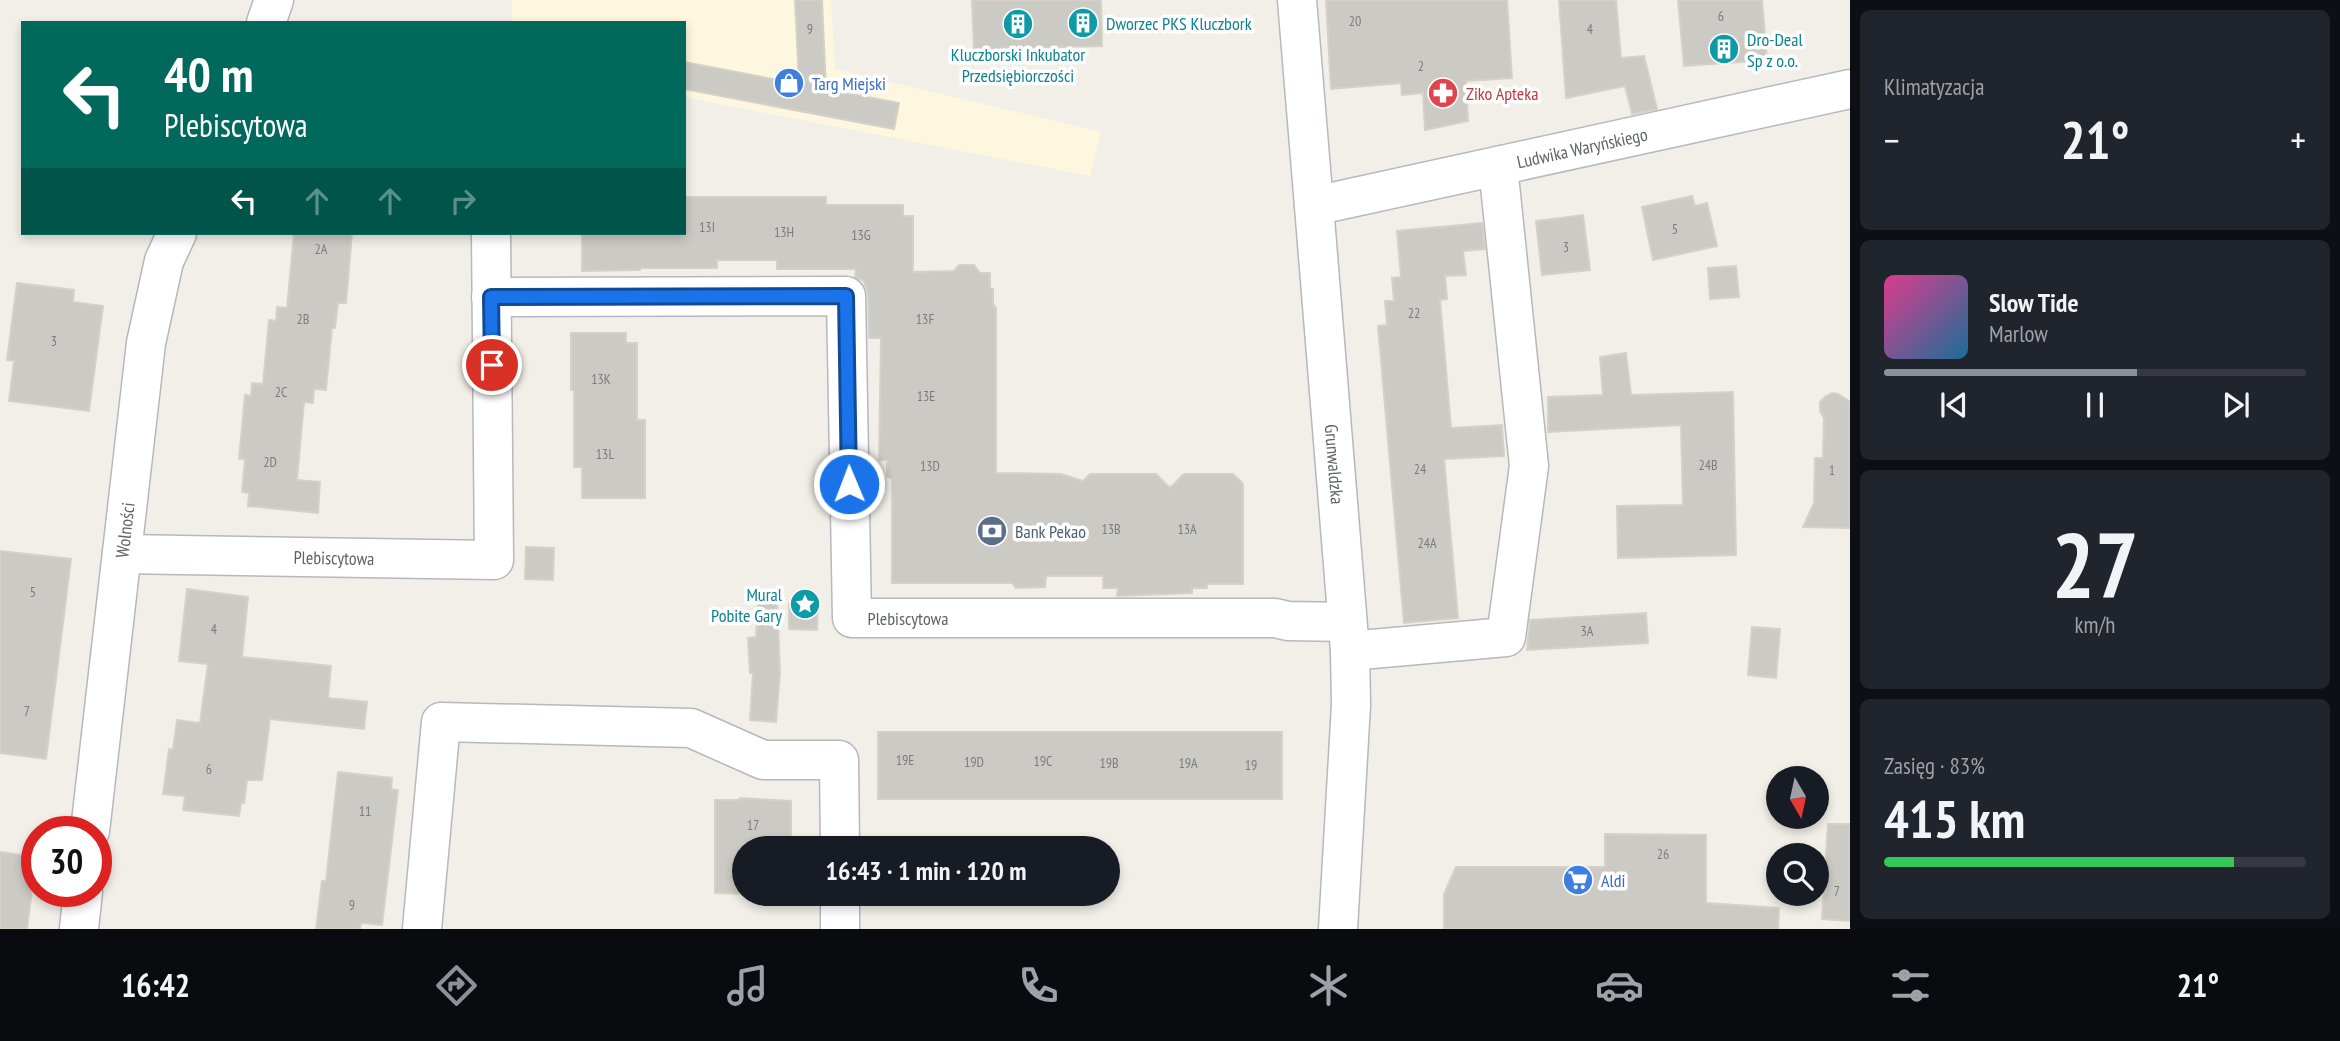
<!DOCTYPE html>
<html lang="pl">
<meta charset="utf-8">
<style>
:root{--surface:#171b24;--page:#20242c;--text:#f1f3f6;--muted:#9ea1a6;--line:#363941;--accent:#8c9099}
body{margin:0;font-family:"PT Sans Narrow",sans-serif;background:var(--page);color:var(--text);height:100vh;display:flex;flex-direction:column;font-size:26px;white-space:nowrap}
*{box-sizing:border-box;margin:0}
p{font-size:23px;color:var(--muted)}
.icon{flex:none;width:38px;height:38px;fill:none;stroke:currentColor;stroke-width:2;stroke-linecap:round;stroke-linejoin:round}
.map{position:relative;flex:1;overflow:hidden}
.side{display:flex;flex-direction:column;gap:10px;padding:10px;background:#0d0f14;width:490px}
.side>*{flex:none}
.banner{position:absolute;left:21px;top:21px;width:665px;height:214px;border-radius:0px;box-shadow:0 4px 10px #0003;background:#00695c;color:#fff;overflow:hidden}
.needle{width:46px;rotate:171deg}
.tools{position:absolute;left:1766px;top:766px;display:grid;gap:14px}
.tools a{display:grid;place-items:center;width:63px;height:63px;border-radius:50%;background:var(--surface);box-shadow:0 4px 10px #0003;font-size:35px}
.speed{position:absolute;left:21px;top:816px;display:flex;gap:14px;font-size:35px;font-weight:700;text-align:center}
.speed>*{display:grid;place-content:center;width:91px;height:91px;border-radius:50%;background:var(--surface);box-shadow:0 4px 10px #0003;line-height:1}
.speed .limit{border:10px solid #d22;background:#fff;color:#111}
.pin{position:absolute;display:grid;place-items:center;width:60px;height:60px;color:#fff;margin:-30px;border:4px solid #fff;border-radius:50%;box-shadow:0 2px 7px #0007}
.me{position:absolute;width:77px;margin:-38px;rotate:359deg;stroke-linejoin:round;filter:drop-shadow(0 0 5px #0008)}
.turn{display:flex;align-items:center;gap:24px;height:147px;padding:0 28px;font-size:32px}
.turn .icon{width:91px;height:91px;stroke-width:2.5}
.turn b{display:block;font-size:49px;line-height:60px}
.lanes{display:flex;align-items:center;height:66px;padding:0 28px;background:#0003;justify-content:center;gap:35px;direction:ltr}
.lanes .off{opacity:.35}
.big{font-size:52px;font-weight:700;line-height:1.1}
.side .widget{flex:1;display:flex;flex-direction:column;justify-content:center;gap:10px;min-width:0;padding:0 24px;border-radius:10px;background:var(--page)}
.side .dial{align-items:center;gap:0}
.dial b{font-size:91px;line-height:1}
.song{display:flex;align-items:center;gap:21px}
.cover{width:84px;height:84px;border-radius:10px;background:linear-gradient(135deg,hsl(330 70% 55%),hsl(200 70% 35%))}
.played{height:7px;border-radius:4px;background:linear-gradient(90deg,var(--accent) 60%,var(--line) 60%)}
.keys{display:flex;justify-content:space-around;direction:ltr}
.heat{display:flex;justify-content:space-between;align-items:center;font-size:38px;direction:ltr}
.charge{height:10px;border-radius:5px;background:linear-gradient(90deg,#34c759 83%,var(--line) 0)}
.trip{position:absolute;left:732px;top:836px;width:388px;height:70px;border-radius:35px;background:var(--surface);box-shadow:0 4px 10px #0003;font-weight:700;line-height:70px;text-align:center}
.menu{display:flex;height:112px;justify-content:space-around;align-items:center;background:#090b0e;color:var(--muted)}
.menu .icon{width:49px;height:49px}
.menu .on{color:var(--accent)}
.menu b{font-size:32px;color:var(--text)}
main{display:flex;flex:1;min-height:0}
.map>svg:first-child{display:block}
.commercial{fill:#fef7e0}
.building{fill:#cccac5;stroke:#d6d1c6;stroke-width:2}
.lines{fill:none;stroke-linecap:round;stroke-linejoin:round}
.street-casing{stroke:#b5b8bc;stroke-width:41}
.secondary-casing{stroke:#b6babf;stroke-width:41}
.street{stroke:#fff;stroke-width:38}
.secondary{stroke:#fff;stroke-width:38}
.route-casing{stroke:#114b97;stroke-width:18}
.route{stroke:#1a73e8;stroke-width:12}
.labels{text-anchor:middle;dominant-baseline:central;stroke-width:7;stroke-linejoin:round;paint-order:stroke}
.number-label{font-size:14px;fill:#7a7d7f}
.culture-label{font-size:18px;fill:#0d838f;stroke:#fff;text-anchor:start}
.shop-label{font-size:18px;fill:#366cbe;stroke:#fff;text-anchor:start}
.health-label{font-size:18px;fill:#be3a42;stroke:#fff;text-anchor:start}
.street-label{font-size:18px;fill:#5f6368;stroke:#fff}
.service-label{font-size:18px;fill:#4e5e75;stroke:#fff;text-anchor:start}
</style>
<main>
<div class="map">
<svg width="1850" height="929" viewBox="0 0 1850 929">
<rect width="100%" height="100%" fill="#f1efe8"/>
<path class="commercial" d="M512,0H831L835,69L1101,132L1090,176L684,97V23H512Z"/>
<g class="building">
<path d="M795,0H822L826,89L899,103L894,129L684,89V62L799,84Z"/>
<path d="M972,0H1101L1102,46L974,49Z"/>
<path d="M1326,0H1507L1512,78L1466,81L1468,121L1425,130L1423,93L1402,95L1401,83L1331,89Z"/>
<path d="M1559,0H1616L1621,58L1644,56L1657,109L1632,114L1625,86L1566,98Z"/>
<path d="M1678,0H1762L1767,60L1684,66Z"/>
<path d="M1692,196L1695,206L1707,203L1717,246L1653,260L1642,207Z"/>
<path d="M684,197H826V205H903V216H913V272L954,271L959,265H974L980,273H990V288L993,289V304L996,308V473L1061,474L1083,481L1090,474H1156L1170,488L1184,474H1233L1243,484V584H1207V588H1192V593L1117,596L1118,588H1103V576H1046L1045,587L1016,588L1012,583H892V479L887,476V460H879L881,338H869L868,295L864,281L855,277L856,269H777V260H717V268H640V270L582,271V233H684Z"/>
<path d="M1583,215L1590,270L1542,275L1536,221Z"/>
<path d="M1482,223L1485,249L1463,251L1466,275L1445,276L1447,299L1440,300L1451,428L1502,425L1504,456L1444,459L1458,618L1404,623L1378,326L1387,325L1385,301H1394L1392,278L1401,277L1397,231Z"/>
<path d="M294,233H352L346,303H338L335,328H332L326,390L314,389L313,403L304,402L297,480L320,482L318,513L248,506L249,493L242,492L245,459H239L245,395L251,396L252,383L263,384L269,320L276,321L277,307L287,308Z"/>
<path d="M1736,266L1739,297L1710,299L1708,268Z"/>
<path d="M17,283L74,290L73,302L103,306L89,411L9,401L14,361L7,360Z"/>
<path d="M571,333H626V343H637V420H645V498H582V467H574V390H571Z"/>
<path d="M1626,353L1631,395L1733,392L1736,555L1618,558L1617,506L1683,505L1681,425L1548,432V397L1603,395L1600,357Z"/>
<path d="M1832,393L1838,394L1850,402V528L1803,527L1814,503L1815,458H1823L1824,418L1820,411V402L1826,396Z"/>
<path d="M526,547L554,548L553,580L525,579Z"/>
<path d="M0,551L71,559L46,759L0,753Z"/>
<path d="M187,589L248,597L242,657L331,666L328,698L367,702L364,729L270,719L262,780H247L244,803H241L239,816L183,810L185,796L163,794L169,749L173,750L177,720L200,723L208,664L179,661Z"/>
<path d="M758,600H777L780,672L776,722L750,720L753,673H750L748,638L756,637Z"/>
<path d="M818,603L817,630L789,629V604Z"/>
<path d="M1646,613L1648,643L1527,650L1530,620Z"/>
<path d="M1752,627L1780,629L1776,678L1748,675Z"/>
<rect x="878" y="732" width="404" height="67"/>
<path d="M338,772L392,778L391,789L398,790L382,925L361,923L360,929H316L322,881H326Z"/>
<path d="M740,798L791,801V849H744V894L715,893V800H740Z"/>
<path d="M1828,824H1850V921L1822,919Z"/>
<path d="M1605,834L1706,835V903L1779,908L1778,929H1444V894L1456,867H1605Z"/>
<path d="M0,852L36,857L27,929H0Z"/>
</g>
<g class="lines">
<g class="street-casing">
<g id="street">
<path d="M266,23L274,0"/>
<path id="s1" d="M1314,206L1350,651L1351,705L1338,929"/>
<path id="s2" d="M491,297L846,296L852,618H1275L1288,621L1347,622"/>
<path id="s3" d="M122,554L494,560L491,233"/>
<path d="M1350,651L1506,637L1529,466L1498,166"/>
<path id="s4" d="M90,831L146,343L164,261L177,233"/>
<path d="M840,894V929"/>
<path d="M79,929L83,891"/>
<path d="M422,929L441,722L691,728L763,760H839L840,849"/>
</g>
</g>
<g class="secondary-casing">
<g id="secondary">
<path id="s5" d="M1297,0L1314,206L1850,89"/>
</g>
</g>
<use href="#street" class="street"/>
<use href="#secondary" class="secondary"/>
</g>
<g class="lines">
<g class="route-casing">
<path id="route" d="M492,365L491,297L846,296L849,484"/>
</g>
<use href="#route" class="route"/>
</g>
<defs>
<g id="building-disc" transform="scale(1.575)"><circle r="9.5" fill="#0f9aa8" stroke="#fff"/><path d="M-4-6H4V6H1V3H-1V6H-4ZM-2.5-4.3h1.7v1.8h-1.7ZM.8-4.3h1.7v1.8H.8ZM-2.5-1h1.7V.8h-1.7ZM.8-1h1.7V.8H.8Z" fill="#fff"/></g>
<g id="shop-disc" transform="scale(1.575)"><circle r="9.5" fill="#3f7fe0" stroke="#fff"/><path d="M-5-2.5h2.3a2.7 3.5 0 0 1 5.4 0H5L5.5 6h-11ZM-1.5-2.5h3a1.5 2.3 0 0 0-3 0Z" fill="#fff"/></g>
<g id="pharmacy-disc" transform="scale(1.575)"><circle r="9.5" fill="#e0444e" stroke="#fff"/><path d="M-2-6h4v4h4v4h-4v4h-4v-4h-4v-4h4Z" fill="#fff"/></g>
<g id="bank-disc" transform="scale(1.575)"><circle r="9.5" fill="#5c6f8a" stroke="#fff"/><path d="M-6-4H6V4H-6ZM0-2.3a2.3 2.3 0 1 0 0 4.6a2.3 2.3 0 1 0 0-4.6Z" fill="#fff"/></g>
<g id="sight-disc" transform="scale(1.575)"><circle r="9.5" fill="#0f9aa8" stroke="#fff"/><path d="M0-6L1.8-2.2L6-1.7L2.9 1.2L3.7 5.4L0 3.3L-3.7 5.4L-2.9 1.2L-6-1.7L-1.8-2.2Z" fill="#fff"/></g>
<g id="supermarket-disc" transform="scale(1.575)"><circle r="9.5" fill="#3f7fe0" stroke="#fff"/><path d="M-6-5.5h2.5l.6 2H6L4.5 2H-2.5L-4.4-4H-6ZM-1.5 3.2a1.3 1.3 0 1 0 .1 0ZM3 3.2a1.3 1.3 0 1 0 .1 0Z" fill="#fff"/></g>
</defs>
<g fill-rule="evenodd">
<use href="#building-disc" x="1083" y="23"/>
<use href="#building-disc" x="1018" y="24"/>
<use href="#building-disc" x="1724" y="49"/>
<use href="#shop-disc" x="789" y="83"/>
<use href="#pharmacy-disc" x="1443" y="93"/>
<use href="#bank-disc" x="992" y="531"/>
<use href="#sight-disc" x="805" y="604"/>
<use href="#supermarket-disc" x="1578" y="880"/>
</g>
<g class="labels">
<g class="number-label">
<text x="1721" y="16">6</text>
<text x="1355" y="21">20</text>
<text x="810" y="29">9</text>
<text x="1590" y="29">4</text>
<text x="1421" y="66">2</text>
<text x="707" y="227">13I</text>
<text x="1675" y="229">5</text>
<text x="784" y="232">13H</text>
<text x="861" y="235">13G</text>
<text x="1566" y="247">3</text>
<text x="321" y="249">2A</text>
<text x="1414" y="313">22</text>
<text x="303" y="319">2B</text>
<text x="925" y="319">13F</text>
<text x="54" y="341">3</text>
<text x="601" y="379">13K</text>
<text x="281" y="392">2C</text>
<text x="926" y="396">13E</text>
<text x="605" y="454">13L</text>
<text x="270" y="462">2D</text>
<text x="1708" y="465">24B</text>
<text x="930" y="466">13D</text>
<text x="1420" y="469">24</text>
<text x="1832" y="470">1</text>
<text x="1111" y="529">13B</text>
<text x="1187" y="529">13A</text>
<text x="1427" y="543">24A</text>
<text x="33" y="592">5</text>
<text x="214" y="629">4</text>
<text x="1587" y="631">3A</text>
<text x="27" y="711">7</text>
<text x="905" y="760">19E</text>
<text x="1043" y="761">19C</text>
<text x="974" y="762">19D</text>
<text x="1109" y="763">19B</text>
<text x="1188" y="763">19A</text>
<text x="1251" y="765">19</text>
<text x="209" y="769">6</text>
<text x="365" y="811">11</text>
<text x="753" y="825">17</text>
<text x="1663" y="854">26</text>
<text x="1837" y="891">7</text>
<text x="352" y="905">9</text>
</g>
<g class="culture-label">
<text x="1106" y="23">Dworzec PKS Kluczbork</text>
<text x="1747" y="39">Dro-Deal<tspan x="1747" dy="21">Sp z o.o.</tspan></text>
<text x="1018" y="54" text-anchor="middle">Kluczborski Inkubator<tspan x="1018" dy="21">Przedsiębiorczości</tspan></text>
<text x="782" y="594" text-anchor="end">Mural<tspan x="782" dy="21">Pobite Gary</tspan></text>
</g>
<g class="shop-label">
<text x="812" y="83">Targ Miejski</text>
<text x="1601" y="880">Aldi</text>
</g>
<g class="health-label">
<text x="1466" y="93">Ziko Apteka</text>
</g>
<g class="street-label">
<text stroke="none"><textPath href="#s5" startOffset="481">Ludwika Waryńskiego</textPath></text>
<text stroke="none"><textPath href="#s1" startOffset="259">Grunwaldzka</textPath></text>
<text stroke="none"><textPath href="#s4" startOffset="303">Wolności</textPath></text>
<text stroke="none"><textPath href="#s3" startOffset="212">Plebiscytowa</textPath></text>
<text stroke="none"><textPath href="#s2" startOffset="733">Plebiscytowa</textPath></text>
</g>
<g class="service-label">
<text x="1015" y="531">Bank Pekao</text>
</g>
</g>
</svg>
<div class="tools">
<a><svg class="needle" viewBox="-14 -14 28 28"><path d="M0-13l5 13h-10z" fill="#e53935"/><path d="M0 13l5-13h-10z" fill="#9ea1a6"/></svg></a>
<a><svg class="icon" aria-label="search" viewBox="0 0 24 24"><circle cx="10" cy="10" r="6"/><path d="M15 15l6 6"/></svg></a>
</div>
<div class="speed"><div class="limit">30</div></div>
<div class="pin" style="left:492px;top:365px;background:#d93025"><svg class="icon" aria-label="arrive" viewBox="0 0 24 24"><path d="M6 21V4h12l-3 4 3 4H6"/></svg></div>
<svg class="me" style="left:849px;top:484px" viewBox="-20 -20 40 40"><circle r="17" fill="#1a73e8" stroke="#fff" stroke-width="3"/><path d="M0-11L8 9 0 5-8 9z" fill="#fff"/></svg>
<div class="trip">16:43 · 1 min · 120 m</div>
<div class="banner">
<div class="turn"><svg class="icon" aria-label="left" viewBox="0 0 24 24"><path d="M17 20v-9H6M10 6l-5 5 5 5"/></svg><div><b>40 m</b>Plebiscytowa</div></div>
<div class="lanes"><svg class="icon" aria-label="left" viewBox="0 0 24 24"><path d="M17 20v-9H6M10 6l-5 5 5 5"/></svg><svg class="icon off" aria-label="ahead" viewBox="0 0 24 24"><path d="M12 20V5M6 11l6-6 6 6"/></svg><svg class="icon off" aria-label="ahead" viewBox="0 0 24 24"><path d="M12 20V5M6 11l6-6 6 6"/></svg><svg class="icon off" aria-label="right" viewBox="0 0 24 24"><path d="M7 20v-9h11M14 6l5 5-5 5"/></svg></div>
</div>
</div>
<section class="side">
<div class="widget"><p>Klimatyzacja</p>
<div class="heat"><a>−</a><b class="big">21°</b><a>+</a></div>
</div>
<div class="widget">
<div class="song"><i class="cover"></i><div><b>Slow Tide</b><p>Marlow</p></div></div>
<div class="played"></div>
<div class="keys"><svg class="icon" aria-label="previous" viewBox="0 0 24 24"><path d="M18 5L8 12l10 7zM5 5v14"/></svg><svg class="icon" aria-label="pause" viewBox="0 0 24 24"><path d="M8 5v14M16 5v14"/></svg><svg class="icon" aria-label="next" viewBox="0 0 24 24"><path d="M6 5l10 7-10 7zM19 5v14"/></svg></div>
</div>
<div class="widget dial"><b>27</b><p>km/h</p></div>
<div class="widget"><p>Zasięg · 83%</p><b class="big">415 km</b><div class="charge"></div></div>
</section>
</main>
<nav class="menu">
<b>16:42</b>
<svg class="icon on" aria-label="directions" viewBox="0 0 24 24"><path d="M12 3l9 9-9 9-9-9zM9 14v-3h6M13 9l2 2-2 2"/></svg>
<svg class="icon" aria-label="music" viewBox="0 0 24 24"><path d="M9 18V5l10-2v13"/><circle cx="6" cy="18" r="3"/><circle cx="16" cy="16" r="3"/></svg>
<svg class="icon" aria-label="phone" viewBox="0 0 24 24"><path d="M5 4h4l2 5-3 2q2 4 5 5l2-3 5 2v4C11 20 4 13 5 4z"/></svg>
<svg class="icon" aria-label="climate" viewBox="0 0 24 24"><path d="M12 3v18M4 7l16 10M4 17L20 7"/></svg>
<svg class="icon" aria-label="car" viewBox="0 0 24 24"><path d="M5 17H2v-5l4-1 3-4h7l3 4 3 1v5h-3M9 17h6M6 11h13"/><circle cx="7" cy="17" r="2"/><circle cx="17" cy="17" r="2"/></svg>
<svg class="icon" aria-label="filters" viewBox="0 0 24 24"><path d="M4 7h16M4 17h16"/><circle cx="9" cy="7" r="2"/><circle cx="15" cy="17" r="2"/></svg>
<b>21°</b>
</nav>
